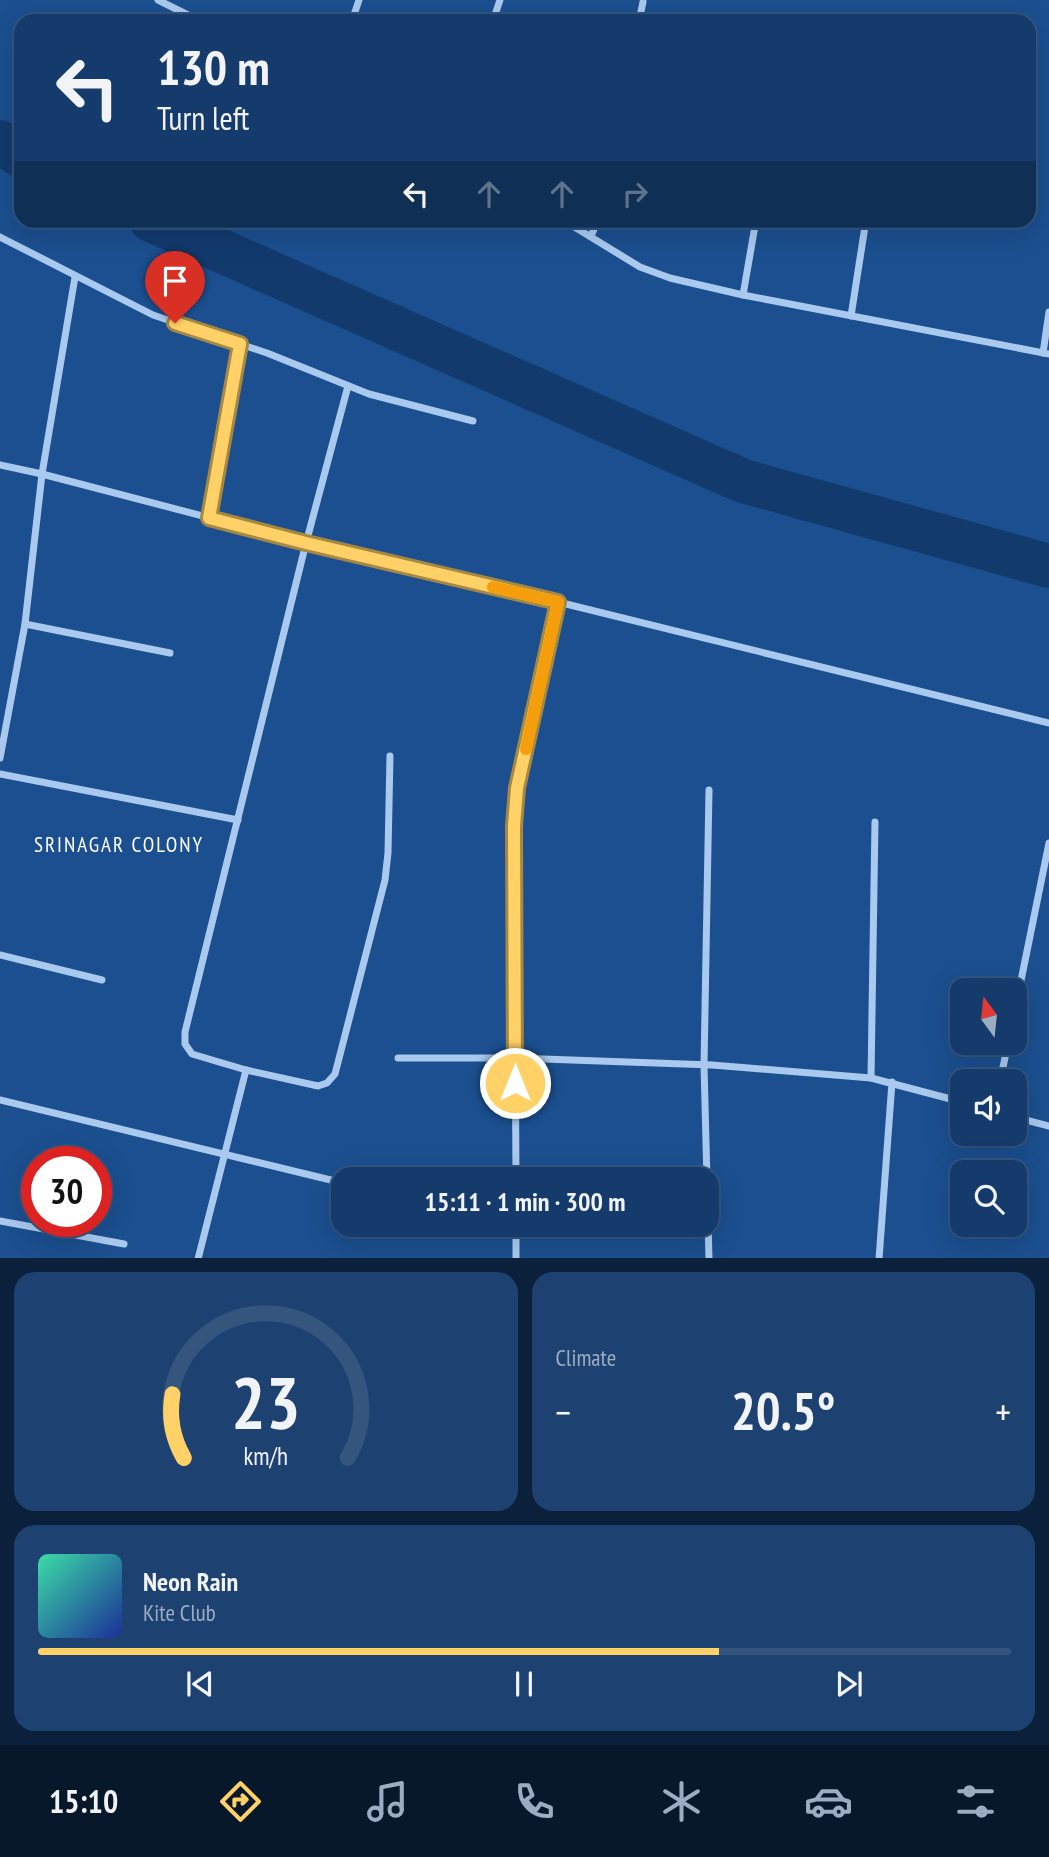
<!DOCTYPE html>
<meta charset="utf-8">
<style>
:root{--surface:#143b6b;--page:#1d4271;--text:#f1f3f6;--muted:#9dadc1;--line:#33557e;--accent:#ffd166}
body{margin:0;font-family:"PT Sans Narrow",sans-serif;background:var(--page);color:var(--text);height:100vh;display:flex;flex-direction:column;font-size:26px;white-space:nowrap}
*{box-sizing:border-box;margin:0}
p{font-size:23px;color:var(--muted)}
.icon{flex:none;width:38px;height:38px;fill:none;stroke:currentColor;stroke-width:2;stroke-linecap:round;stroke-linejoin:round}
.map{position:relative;height:1258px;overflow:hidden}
.panel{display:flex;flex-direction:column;gap:14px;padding:14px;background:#0b203b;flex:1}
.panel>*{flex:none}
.guide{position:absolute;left:14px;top:14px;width:1022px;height:214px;border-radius:21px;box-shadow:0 7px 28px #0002,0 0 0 2px var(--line);background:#143b6b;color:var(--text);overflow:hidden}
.needle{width:46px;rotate:345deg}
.controls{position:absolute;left:950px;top:978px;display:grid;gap:14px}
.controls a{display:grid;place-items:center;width:77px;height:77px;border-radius:14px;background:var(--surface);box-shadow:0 7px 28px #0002,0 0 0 2px var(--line);font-size:35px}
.speed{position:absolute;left:21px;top:1146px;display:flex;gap:14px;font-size:35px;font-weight:700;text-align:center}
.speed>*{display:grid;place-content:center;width:91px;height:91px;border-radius:50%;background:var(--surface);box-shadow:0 7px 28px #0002,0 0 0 2px var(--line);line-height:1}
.speed .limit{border:10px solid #d22;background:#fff;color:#111}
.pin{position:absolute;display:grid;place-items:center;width:60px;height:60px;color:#fff;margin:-72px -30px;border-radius:50% 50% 50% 0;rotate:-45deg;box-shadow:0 0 7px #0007}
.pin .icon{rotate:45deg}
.me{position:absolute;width:77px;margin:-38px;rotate:0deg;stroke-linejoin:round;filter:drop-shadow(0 0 5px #0008)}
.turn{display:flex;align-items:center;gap:24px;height:147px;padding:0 28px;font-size:32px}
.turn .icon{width:91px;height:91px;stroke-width:2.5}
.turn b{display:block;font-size:49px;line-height:60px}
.lanes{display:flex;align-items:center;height:66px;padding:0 28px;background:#0003;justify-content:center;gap:35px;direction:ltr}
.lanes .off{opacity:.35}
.big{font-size:52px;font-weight:700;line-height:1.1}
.panel .tile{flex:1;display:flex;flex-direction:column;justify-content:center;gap:10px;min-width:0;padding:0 24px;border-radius:21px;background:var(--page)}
.panel .dial{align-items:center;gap:0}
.dial svg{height:182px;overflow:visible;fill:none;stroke:var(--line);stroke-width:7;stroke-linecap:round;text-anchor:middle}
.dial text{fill:var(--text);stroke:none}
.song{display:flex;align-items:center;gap:21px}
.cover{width:84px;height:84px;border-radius:10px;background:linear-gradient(135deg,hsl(160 70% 55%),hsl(230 70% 35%))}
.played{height:7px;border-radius:4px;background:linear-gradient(90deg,var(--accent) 70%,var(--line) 70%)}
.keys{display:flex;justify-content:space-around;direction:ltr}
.heat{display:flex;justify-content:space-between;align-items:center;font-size:38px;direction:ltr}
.panel .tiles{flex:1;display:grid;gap:14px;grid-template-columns:1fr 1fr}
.tile:last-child{grid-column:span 2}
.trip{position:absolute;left:331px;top:1167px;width:388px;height:70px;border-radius:21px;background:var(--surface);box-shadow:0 7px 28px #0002,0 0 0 2px var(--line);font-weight:700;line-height:70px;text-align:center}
.dock{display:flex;height:112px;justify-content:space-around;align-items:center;background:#08182b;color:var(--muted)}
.dock .icon{width:49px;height:49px}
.dock .current{color:var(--accent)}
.dock b{font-size:32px;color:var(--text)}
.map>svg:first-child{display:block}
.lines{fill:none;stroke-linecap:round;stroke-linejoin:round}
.river{stroke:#123a6d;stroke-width:44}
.minor{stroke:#a9c9ee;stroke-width:7}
.route-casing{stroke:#a68842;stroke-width:18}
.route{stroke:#ffd166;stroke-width:12}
.slow{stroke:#f59e0b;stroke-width:12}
.labels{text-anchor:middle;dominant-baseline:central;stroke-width:7;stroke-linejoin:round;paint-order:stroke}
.neighbourhood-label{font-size:21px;letter-spacing:2px;fill:#fff;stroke:#1b4f8f}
</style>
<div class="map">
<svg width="1049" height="1259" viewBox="0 0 1049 1259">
<rect width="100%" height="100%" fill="#1b4f8f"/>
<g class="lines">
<g class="river">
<path d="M0,142L21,156"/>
<path d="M151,220L743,481L1049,566"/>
</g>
<g class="minor">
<path d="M158,0L200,21"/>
<path d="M352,21L359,0"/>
<path d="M493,21L500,0"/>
<path d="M639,21L643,2"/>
<path d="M791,21V17"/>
<path d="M563,220L640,267L670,278L743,295L1049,354"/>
<path d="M591,236L598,220"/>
<path d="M0,237L153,315L267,353L369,394L473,421"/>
<path d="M743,295L756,220"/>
<path d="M851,316L866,220"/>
<path d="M1043,353L1049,312"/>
<path d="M348,386L306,543L185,1032V1044L192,1054L246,1070L318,1086L327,1083L335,1074L385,880L388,853L390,756"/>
<path d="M0,465L42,474L306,543L558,602L1049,723"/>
<path d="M209,518L240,344"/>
<path d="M25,624L170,653"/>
<path d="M0,758L25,624L42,474L75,277"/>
<path d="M0,774L238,820"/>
<path d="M709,790L704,1065L709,1259"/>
<path d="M0,955L102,980"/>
<path d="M1015,1010L1049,843"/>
<path d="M398,1058H515L712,1065L871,1078L962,1102"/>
<path d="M871,1078L875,822"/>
<path d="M1000,1082L1008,1043"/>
<path d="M0,1100L343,1183"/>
<path d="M1015,1117L1049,1126"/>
<path d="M516,1180L514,826L517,788L558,602"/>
<path d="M0,1221L124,1244"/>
<path d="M516,1225V1259"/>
<path d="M198,1259L246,1070"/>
<path d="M879,1259L892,1082"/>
</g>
</g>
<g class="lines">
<g class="route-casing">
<path id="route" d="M175,323L240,344L209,518L306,543L558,602L517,788L514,826L515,1083"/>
</g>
<use href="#route" class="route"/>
<path class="slow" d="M493,587L558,602L526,749"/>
</g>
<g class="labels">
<g class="neighbourhood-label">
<text x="119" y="844">SRINAGAR COLONY</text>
</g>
</g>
</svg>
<div class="controls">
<a><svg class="needle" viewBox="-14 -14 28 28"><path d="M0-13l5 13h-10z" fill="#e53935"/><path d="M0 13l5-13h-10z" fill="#9dadc1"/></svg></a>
<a><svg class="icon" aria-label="sound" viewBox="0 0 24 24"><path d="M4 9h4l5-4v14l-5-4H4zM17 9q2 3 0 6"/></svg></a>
<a><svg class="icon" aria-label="search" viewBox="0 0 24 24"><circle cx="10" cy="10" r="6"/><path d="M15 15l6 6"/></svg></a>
</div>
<div class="speed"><div class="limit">30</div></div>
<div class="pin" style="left:175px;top:323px;background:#d93025"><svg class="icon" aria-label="arrive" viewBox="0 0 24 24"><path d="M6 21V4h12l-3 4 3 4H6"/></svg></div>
<svg class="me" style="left:515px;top:1083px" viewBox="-20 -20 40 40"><circle r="17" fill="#ffd166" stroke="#fff" stroke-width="3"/><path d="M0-11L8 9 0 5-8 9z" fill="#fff"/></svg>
<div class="trip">15:11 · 1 min · 300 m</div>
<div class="guide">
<div class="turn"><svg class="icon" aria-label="left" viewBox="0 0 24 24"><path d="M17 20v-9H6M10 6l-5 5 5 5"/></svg><div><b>130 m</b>Turn left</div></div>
<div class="lanes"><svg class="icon" aria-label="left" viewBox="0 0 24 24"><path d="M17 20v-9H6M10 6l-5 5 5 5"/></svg><svg class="icon off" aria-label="ahead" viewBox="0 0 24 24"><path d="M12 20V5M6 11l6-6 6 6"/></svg><svg class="icon off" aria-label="ahead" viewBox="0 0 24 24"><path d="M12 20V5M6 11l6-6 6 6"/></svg><svg class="icon off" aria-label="right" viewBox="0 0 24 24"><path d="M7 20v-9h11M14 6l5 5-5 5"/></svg></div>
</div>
</div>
<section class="panel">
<div class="tiles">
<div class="tile dial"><svg viewBox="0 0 100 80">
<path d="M14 69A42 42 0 1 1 86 69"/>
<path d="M14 69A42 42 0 0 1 9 41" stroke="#ffd166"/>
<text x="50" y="56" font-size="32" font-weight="700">23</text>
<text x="50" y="72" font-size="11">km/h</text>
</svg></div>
<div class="tile"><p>Climate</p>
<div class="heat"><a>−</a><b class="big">20.5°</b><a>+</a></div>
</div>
<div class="tile">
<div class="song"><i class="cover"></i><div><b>Neon Rain</b><p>Kite Club</p></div></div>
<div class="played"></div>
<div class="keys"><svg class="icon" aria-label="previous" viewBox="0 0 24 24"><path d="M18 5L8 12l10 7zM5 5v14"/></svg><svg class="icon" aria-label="pause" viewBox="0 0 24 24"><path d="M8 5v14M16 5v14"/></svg><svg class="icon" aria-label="next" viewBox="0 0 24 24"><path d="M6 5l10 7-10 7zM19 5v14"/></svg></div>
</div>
</div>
</section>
<nav class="dock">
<b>15:10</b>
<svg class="icon current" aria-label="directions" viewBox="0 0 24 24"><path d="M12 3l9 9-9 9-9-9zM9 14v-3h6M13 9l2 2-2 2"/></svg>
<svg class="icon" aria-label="music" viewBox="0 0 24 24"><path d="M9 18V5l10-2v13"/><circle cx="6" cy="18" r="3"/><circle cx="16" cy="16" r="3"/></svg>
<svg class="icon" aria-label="phone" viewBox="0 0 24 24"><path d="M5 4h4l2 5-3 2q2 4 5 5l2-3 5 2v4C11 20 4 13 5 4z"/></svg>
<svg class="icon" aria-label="climate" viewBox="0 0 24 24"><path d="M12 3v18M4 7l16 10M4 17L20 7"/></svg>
<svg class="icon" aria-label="car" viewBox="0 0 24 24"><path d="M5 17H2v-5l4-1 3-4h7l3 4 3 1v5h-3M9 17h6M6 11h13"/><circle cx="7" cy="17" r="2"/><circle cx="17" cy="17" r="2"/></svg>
<svg class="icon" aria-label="filters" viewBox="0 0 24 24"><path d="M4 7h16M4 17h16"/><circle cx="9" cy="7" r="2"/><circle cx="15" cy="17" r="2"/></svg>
</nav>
